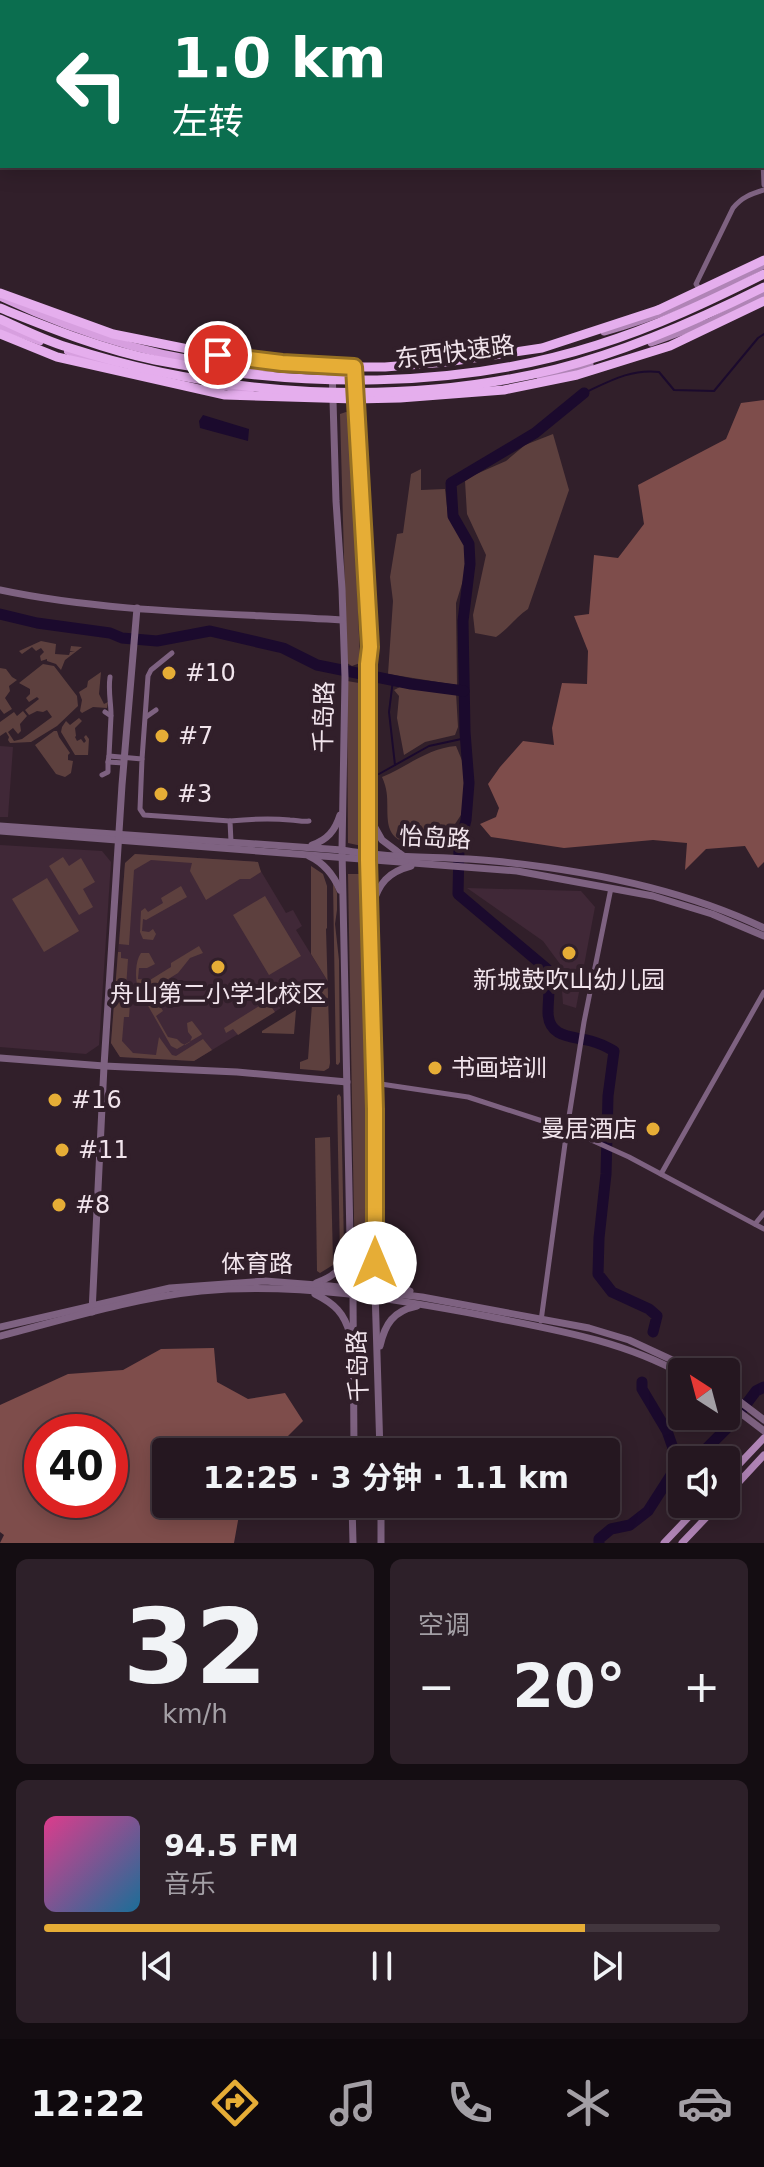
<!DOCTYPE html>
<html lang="zh">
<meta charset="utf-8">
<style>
:root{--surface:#251720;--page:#2d2029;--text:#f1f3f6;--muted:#a39fa5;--line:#42363e;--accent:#e6ad36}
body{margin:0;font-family:"DejaVu Sans","Noto Sans SC",sans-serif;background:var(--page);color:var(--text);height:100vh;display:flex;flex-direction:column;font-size:30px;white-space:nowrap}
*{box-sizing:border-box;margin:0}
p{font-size:26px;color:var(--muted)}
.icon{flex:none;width:44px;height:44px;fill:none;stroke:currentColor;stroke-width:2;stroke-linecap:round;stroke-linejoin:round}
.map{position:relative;height:1543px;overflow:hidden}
.sheet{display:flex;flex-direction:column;gap:16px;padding:16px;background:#140d12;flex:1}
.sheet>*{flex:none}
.top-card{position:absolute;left:0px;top:0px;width:764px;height:168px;box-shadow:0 4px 20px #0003,0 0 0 2px var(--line);background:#0b6e4f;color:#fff;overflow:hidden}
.needle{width:52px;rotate:324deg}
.fabs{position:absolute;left:668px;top:1358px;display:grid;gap:16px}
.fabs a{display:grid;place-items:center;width:72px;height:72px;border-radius:8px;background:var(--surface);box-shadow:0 4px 20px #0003,0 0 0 2px var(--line);font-size:40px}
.speed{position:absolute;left:24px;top:1414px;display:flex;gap:16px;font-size:40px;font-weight:700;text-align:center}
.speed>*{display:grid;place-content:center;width:104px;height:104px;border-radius:50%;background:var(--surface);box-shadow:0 4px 20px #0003,0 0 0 2px var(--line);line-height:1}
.speed .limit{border:12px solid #d22;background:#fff;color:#111}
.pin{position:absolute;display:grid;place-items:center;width:68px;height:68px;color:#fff;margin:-34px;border:4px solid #fff;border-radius:50%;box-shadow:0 2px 8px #0007}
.me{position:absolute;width:88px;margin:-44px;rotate:0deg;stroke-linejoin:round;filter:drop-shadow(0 0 6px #0008)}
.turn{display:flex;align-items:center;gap:28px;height:168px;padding:0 40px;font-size:36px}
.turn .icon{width:104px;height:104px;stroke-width:2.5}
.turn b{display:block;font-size:56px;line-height:68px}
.big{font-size:60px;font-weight:700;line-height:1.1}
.sheet .widget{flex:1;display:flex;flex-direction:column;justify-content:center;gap:12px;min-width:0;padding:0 28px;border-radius:12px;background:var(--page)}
.sheet .dial{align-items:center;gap:0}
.dial b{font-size:104px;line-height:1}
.song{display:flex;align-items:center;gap:24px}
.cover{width:96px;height:96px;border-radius:12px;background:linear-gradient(135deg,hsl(330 70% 55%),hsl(200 70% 35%))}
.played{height:8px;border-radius:4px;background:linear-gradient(90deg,var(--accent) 80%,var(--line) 80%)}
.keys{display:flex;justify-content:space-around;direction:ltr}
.heat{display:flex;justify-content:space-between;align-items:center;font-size:44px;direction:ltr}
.sheet .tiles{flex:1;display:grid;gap:16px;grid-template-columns:1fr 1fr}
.widget:last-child{grid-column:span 2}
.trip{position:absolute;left:152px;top:1438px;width:468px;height:80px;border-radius:8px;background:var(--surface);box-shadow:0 4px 20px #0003,0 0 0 2px var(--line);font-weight:700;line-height:80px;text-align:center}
.tabs{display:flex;height:128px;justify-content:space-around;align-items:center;background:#0f090d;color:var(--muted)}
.tabs .icon{width:56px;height:56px}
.tabs .active{color:var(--accent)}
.tabs b{font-size:36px;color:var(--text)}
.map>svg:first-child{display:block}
.built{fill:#402837}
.green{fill:#5d403e}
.forest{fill:#7e4d4b;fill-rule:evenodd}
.water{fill:#1b0a2d}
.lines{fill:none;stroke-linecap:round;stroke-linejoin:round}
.stream{stroke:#1b0a2d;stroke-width:2}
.river{stroke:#1b0a2d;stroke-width:11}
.minor{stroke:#7e6281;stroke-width:5}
.tertiary{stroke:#7e6281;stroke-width:7}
.secondary{stroke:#b084b6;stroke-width:7}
.primary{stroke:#d79fdf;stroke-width:8}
.trunk{stroke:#e5aeed;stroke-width:9}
.trunk-bridge{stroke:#e5aeed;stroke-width:9}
.route-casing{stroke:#967023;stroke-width:20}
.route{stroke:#e6ad36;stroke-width:14}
.poi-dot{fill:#e6ad36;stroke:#311f2a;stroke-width:3}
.labels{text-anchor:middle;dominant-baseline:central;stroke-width:8;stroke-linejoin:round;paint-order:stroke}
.street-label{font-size:24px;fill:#f1e4ec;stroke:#311f2a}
.poi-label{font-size:24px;fill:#f1e4ec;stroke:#311f2a;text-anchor:start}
</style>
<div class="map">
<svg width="764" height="1543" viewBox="0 0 764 1543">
<rect width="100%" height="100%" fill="#311f2a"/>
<g class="built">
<path d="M0,746L13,747L8,817H0Z"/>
<path d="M0,845L102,851L111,862L99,1045L86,1054L0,1047Z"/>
<path d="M135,854L258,862L259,868L286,913L293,910L302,926L296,930L327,980L194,1061L120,1057L111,1043L125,863Z"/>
<path d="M467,888L581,891L595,907L576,1008L563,1004L560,964L543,941Z"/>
</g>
<g class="green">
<path d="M346,412L351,414L360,663L352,666L347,663L340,414Z"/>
<path d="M553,434L569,490L528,609C516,617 508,629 496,637L475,633L473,615L486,555L467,514L465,481L474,475L506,461L525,445Z"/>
<path d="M421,469V490L445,489L448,516L466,544L465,574L456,603L457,685L388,674L393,601L390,577L397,534L403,533L411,474Z"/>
<path d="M41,641L56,644L55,654L69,655L70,652H75L70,651L71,646L82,647L65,660L61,670L56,664L47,661V659L41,661L40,656L44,652L41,648L36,651L32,647L22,654L19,651Z"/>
<path d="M43,664L54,666L77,696L78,706L57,726L31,742L10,743L8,740L9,737L6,732L0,736V722L14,712L17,716L23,711L27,716L20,724L21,731L18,734L13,728L8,732L14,741L22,739L52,717L47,710L43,712L37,711L29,715L25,710L39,699L37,697L29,702L26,698L30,694V689L19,683Z"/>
<path d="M0,668L6,669L12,677L17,680L9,686L10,691L5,698L12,709L4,714L0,709Z"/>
<path d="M101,672L99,694L104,704L108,702L107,708L93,707L82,713L80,711L82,700L79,692L87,687L88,681Z"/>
<path d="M347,681L359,683L362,846L348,843Z"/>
<path d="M400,687L456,693L458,727L455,735L425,742L404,755L397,718L399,696L394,690Z"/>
<path d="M79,718L82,721L75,728L76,736L75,737L77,741L81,739L84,743L86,741L84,737L86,735L89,739L88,755H75L61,732L62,727L66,721L70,725Z"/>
<path d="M54,731H57L59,737L70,753L68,755V760L73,761L71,773L65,777L56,774L35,745Z"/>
<path d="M456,746L466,770L465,795L461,815L453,827L448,839C428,843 392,852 388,822C386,804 390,795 382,777C407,767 428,748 456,746Z"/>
<path d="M135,854L258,862L261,872L250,879H240L206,900L190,871L192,863L151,860L134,870L129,945L119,944L125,863Z"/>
<path d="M63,857L69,866L81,858L95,882L83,889L93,907L79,915L49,866Z"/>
<path d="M311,866L323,874L327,886V928L326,929L330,1063L329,1068L324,1071L300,1069V1062L308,1059L312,1004L307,1003L311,1001L306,993L327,980L311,954Z"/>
<path d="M348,874H362L369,1275L355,1274Z"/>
<path d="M47,878L79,931L44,952L12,899Z"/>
<path d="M333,882L337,893V910L335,924L339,960L340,1062L338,1065L336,1064Z"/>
<path d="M181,886L187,897L146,920L143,919L142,931L149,932L153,929L156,934L153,940L143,939L140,932L141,911L145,908L148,912L163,903L161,898Z"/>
<path d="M265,896L301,956L269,975L233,915Z"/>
<path d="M199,946L203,953L190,958L178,973L149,991L143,992L138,988C135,979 135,961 141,953H149L155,964L147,968H139L138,979L150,980L171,967V963Z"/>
<path d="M118,952H121V958L128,959L125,1002L130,1003L129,1017H124L122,1041L133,1053L156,1055L159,1037L172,1055L176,1056L203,1039L212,1050L194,1061L120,1057L111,1043Z"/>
<path d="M168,986L174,994L172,995L173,998L160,1006L163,1011L156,1016L168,1037L177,1039L181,1043L185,1045L190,1042L192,1037L188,1032L187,1023L192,1021L202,1034L201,1035L177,1049L171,1046L147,1004L149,999Z"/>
<path d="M267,1001L275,1012L238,1035L233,1029L226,1033L224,1028Z"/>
<path d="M296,1010L294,1034L262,1033V1031Z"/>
<path d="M339,1094L341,1097L344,1248L340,1257L337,1096Z"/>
<path d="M330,1137L333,1261V1265L320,1273L317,1271L315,1138Z"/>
</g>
<g class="forest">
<path d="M764,400V862L758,868L745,846L706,849L685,870L687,843L653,840L564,848L491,837L480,824L496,817L499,808L488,784L500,767L523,741L554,745L552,728L562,683L587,684L588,651L574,616L589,614L594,555L618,558L644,524L638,485L726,439L741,403Z"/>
<path d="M214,1348L217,1382L248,1399L285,1393L303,1421L286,1438L266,1446L263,1452H166V1504H241L234,1543H0L4,1535L0,1532V1405L68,1374L123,1370L161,1349ZM110,1432V1500H42V1432Z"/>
</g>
<path class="water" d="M203,415L249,429L248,441L200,428L199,421Z"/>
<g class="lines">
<g class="stream">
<path d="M584,393C610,381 630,369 659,372L674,390L714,391L758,338L764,334"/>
<path d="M393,680L389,712L395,765"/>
<path d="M379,774L429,746L466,738"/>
</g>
<g class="river">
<path d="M584,393L535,433L451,483L453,516L469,544L470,564L463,621L465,732L469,783L466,820L459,848L458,894L547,969C551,985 548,997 548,1013C549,1038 572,1036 591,1041C599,1043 607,1047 614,1051L608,1096L606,1174L599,1238L598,1274L612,1292L649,1309L657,1316L653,1332"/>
<path d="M0,614L37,623L110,633L122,638L157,641L210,631L283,648L317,665L411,684L464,691"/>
<path d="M682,1458L702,1453L732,1423L756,1391L764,1387"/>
<path d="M599,1543V1539L611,1529L630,1525L648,1511L682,1458L673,1448L667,1431L642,1389V1382"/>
</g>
<g class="minor">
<path d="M762,17L764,15"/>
<path d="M762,137L764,185"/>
<path d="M700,290L696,284L733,208C742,197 751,194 764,190"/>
<path d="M110,677C108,691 111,702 111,715"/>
<path d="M105,712L111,716L109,756"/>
<path d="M146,717L156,710"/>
<path d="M142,759L148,676L151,670L172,653"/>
<path d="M124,763L108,762L109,756L142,759L140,809L144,815L230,821"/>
<path d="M102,775L108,772V762"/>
<path d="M231,842L230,821C250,819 270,818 290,820C297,820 302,822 309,821"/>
<path d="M374,1083L468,1097L567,1129L629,1157L764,1229"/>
<path d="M661,1174L764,992"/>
<path d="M755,1224L764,1213"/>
<path d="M541,1321L567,1129L584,1022L611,888"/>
</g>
<g class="tertiary">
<path d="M332,367L336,501L342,589L345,677L342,850L351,1287L353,1295L354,1452"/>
<path d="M354,367L370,647L368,860L375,1109V1290L380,1452"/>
<path d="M0,590C108,613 231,613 342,620"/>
<path d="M369,817L382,840L402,855"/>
<path d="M0,826L342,850C392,859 443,856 494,861C585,870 681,888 764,928"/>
<path d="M0,831L517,871L653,896L712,914L764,936"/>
<path d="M312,845C327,840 335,831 340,815"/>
<path d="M309,856C324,863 334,876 340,890"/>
<path d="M372,906C379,883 388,872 411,866"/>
<path d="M0,1058L104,1066L237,1072L347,1082"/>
<path d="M378,1249C382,1266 392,1286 410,1291"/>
<path d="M316,1283C338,1275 342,1268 348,1247"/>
<path d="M315,1294C335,1304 344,1313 350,1334"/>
<path d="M92,1312L104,1066L122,785L137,608"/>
<path d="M0,1327L170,1288L265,1281L330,1286L422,1297L589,1328L629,1340L698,1372"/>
<path d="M0,1336C66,1319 133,1298 201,1291C298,1282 396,1299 491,1317C556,1330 623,1341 682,1374"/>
<path d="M380,1346C385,1324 393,1311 417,1306"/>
<path d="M726,1391L764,1420"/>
<path d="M726,1402L764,1431"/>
<path d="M352,1504L353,1543"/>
<path d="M381,1504V1543"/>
</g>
<g class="secondary">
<path d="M604,332C660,317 713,293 764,265"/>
<path d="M651,343L709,322L764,294"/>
<path d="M540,377L568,372L590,364"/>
<path d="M726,1478L764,1438"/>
<path d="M726,1496L764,1455"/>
<path d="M664,1543L701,1504"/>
<path d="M682,1543L719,1504"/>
</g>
<g class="primary">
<path d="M3,298C98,343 202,371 307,368"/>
<path d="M0,326L40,341"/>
<path d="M68,351L93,360L116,365"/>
<path d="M208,384L250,390"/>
</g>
<g class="trunk">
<path d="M0,293L113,334L218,355L332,367H385L446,362L542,348L658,310"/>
<path d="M0,334L57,357L225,395L355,399L400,398L504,390L577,375L670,346L764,301"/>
</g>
<g class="trunk-bridge">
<path d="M0,308C50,328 101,349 155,360C300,388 455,390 597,345C655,327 710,301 764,274"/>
<path d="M658,310L764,260"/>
<path d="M0,319C22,329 44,340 67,347C221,397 398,408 556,369C628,351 698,320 764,287"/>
</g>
</g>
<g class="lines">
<g class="route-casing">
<path id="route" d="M218,355L282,363L354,367L370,647L368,664V860L375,1109V1263"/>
</g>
<use href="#route" class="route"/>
</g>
<g class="poi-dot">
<circle cx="169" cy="673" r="8"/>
<circle cx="162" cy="736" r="8"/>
<circle cx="161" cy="794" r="8"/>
<circle cx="569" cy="953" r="8"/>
<circle cx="218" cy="967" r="8"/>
<circle cx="435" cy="1068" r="8"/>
<circle cx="55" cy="1100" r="8"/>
<circle cx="653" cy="1129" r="8"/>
<circle cx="62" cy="1150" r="8"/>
<circle cx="59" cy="1205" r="8"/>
</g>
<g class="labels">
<g class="street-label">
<text transform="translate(455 352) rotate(-7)">东西快速路</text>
<text transform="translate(324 717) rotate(-89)">千岛路</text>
<text transform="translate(435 838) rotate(3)">怡岛路</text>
<text x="257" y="1264">体育路</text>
<text transform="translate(358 1366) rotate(-92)">千岛路</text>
</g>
<g class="poi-label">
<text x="185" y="673">#10</text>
<text x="178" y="736">#7</text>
<text x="177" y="794">#3</text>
<text x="569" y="980" text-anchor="middle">新城鼓吹山幼儿园</text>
<text x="218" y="994" text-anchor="middle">舟山第二小学北校区</text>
<text x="451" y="1068">书画培训</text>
<text x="71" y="1100">#16</text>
<text x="637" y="1129" text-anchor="end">曼居酒店</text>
<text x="78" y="1150">#11</text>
<text x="75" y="1205">#8</text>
</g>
</g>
</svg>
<div class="fabs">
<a><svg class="needle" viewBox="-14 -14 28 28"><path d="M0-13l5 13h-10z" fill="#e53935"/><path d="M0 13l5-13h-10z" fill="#a39fa5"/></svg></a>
<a><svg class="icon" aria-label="sound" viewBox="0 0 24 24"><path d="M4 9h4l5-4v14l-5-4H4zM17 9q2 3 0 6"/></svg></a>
</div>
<div class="speed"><div class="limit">40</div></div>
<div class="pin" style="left:218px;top:355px;background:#d93025"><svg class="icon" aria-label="arrive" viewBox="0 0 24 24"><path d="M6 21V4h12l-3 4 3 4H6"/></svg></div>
<svg class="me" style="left:375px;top:1263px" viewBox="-20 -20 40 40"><circle r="19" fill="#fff"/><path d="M0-13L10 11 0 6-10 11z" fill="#e6ad36"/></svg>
<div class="trip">12:25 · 3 分钟 · 1.1 km</div>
<div class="top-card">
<div class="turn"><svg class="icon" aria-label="left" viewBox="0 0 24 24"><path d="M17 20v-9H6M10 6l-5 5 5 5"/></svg><div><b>1.0 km</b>左转</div></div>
</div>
</div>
<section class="sheet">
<div class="tiles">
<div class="widget dial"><b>32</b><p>km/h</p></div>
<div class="widget"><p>空调</p>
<div class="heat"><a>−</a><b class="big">20°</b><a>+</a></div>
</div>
<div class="widget">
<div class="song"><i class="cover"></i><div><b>94.5 FM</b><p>音乐</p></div></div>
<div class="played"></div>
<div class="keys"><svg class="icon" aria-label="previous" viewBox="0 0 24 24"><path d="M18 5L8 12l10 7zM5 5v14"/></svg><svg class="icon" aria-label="pause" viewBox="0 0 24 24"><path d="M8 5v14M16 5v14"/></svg><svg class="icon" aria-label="next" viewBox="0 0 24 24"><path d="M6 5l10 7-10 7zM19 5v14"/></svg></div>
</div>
</div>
</section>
<nav class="tabs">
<b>12:22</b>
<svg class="icon active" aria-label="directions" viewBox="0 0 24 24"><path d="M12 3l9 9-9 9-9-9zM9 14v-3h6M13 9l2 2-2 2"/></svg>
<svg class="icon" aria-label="music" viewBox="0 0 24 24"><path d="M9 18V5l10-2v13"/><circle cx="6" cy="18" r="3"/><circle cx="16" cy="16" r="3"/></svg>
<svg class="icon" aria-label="phone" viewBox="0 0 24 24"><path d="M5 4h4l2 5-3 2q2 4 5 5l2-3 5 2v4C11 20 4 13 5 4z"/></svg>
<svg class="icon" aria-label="climate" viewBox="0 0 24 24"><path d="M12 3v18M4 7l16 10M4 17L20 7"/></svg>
<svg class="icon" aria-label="car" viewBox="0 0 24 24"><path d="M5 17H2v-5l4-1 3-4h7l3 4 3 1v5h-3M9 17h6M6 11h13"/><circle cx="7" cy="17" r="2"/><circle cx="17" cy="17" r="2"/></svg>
</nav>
